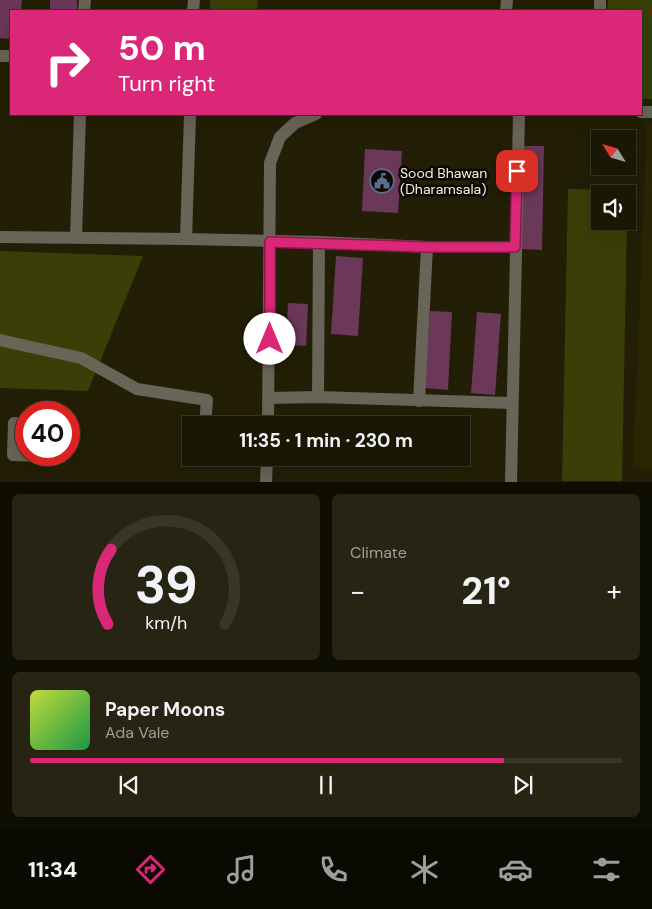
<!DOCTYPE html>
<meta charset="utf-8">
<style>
:root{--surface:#1a1704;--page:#272413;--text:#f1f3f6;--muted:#9f9f9a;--line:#383626;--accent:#db2777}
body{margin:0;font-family:"DM Sans",sans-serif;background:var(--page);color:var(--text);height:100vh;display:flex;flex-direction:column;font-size:19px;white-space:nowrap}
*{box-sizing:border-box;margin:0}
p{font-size:16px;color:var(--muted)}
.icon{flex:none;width:28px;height:28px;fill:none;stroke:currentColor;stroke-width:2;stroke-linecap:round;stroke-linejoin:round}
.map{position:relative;height:482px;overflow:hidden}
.sheet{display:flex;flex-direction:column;gap:12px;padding:12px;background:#0e0d02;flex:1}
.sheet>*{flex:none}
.banner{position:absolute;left:10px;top:10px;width:632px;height:105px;border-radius:0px;box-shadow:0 5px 20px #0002,0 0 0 1px var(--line);background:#db2777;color:#fff;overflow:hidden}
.needle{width:32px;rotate:307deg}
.buttons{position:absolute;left:591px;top:130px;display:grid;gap:10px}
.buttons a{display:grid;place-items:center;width:45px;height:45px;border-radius:0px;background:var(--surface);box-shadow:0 5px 20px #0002,0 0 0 1px var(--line);font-size:25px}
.speed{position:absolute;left:15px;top:401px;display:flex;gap:10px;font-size:25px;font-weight:700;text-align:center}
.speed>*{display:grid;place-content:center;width:65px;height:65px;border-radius:50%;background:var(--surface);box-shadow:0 5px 20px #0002,0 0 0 1px var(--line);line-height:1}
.speed .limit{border:8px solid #d22;background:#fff;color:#111}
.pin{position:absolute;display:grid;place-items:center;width:42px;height:42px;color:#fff;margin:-21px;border-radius:10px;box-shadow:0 2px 8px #0006}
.me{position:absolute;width:55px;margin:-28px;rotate:0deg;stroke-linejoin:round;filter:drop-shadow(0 0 4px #0008)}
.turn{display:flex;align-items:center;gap:18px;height:105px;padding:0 25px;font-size:22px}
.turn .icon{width:65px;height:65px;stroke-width:2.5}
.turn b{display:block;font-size:35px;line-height:42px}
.big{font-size:38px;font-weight:700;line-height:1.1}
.sheet .tile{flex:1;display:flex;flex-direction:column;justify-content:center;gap:8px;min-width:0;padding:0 18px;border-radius:8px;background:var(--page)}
.sheet .dial{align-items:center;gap:0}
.dial svg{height:130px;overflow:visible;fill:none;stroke:var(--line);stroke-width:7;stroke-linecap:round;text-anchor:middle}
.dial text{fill:var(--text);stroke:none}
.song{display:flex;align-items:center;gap:15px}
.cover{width:60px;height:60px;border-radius:8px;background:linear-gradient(135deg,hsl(70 70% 55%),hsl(140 70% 35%))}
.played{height:5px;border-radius:2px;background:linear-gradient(90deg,var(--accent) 80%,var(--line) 80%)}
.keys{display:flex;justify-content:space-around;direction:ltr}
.heat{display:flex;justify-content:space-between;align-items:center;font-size:28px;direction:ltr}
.sheet .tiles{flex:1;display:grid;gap:12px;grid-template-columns:1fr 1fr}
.tile:last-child{grid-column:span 2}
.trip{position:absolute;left:182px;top:416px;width:288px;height:50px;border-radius:0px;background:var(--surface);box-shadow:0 5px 20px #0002,0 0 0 1px var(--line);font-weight:700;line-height:50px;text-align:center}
.tabs{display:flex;height:80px;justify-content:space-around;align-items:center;background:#0a0902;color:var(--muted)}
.tabs .icon{width:35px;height:35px}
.tabs .active{color:var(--accent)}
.tabs b{font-size:22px;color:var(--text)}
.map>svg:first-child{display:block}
.built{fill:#2b2503}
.green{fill:#393f07}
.building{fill:#6b385a}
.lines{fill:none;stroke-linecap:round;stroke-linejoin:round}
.minor{stroke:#686458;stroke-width:12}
.route-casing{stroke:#8e194d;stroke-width:12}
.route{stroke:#db2777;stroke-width:9}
.labels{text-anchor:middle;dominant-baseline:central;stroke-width:5;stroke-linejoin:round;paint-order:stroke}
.poi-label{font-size:14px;fill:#f4f2e3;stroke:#0b0902;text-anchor:start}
</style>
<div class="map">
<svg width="652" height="482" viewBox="0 0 652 482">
<rect width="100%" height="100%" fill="#231f06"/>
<path class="built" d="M647,123H652V469L633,468Z"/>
<g class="green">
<path d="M210,0H258L257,11H210Z"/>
<path d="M608,0H652V99H641V11H607Z"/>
<path d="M568,189L628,190V203V194H600V221H627L622,481H562Z"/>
<path d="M0,251L143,256L88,391L0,388Z"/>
</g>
<g class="building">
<path d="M0,0H22L21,11H11V39L0,38Z"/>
<rect x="50" y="0" width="27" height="11"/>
<path d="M521,146H544L542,250L520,249Z"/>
<path d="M365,149L402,151L398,213L362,211Z"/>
<path d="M336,256L363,258L358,336L331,334Z"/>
<path d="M288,303L308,304L306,346L286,345Z"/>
<path d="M430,311L452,312L448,390L425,388Z"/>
<path d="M477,312L501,314L495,395L471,393Z"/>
</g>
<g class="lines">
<g class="minor">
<path d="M84,11L85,0"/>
<path d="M193,11L194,0"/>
<path d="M506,11L507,0"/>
<path d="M600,11V0"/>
<path d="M0,56H11"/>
<path d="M641,112H652"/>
<path d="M0,237L186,239L319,242L427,247H515"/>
<path d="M76,237L80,114"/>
<path d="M186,239L190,114"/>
<path d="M0,340L81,358L137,389L207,400L205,425"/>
<path d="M318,397L319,242"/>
<path d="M269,398L318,397L512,403"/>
<path d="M419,401L427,247"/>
<path d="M26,424L14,423L13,455L62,457V455"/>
<path d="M268,425L270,163L280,137L295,123L316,114"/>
<path d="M266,482L267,458"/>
<path d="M511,482L519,114"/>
</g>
</g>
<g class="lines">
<g class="route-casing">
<path id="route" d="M270,339V242L427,247H515L517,171"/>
</g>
<use href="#route" class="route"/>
</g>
<defs>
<g id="civic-ring" transform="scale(1.25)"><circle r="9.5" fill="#0b0902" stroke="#5c6f8a" stroke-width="1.5"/><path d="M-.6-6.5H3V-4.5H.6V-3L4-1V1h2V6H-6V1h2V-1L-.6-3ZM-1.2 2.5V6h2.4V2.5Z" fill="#5c6f8a"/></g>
</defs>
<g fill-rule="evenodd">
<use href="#civic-ring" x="382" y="181"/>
</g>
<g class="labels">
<g class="poi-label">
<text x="400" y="173">Sood Bhawan<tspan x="400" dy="16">(Dharamsala)</tspan></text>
</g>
</g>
</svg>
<div class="buttons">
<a><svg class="needle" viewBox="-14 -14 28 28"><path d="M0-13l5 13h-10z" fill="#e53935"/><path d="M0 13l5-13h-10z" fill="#9f9f9a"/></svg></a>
<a><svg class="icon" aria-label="sound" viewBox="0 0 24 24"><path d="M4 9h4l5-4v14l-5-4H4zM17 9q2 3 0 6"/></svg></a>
</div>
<div class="speed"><div class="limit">40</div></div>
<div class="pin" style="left:517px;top:171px;background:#d93025"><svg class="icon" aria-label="arrive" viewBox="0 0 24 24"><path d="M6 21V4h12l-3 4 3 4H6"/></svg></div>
<svg class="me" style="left:270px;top:339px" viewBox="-20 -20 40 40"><circle r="19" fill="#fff"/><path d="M0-13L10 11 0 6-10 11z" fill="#db2777"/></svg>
<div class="trip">11:35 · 1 min · 230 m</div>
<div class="banner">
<div class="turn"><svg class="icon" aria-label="right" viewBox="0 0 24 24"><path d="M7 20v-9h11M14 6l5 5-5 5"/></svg><div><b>50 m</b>Turn right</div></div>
</div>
</div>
<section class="sheet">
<div class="tiles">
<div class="tile dial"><svg viewBox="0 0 100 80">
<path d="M14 69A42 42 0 1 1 86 69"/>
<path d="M14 69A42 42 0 0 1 16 23" stroke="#db2777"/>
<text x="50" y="56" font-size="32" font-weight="700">39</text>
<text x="50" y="72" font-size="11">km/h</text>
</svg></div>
<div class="tile"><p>Climate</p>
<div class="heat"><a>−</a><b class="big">21°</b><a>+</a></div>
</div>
<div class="tile">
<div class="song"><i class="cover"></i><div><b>Paper Moons</b><p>Ada Vale</p></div></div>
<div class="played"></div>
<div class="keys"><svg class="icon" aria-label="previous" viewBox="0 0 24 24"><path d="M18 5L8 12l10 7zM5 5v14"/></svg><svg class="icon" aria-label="pause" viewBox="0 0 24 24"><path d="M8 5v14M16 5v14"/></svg><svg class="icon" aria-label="next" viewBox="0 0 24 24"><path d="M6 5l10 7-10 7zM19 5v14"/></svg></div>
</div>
</div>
</section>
<nav class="tabs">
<b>11:34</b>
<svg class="icon active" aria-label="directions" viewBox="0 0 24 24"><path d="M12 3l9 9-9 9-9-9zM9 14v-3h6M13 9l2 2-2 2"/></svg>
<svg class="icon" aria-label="music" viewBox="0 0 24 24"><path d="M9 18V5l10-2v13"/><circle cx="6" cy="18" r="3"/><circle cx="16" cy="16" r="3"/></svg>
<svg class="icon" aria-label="phone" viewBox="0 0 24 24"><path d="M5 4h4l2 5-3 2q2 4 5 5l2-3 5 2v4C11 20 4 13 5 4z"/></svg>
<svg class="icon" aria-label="climate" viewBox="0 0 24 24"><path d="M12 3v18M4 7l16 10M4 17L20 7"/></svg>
<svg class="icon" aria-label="car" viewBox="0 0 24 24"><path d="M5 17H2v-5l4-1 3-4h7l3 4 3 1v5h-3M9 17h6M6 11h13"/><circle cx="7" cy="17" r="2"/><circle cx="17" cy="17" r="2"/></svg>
<svg class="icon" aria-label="filters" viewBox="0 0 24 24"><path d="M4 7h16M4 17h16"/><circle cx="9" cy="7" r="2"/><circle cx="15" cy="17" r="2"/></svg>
</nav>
